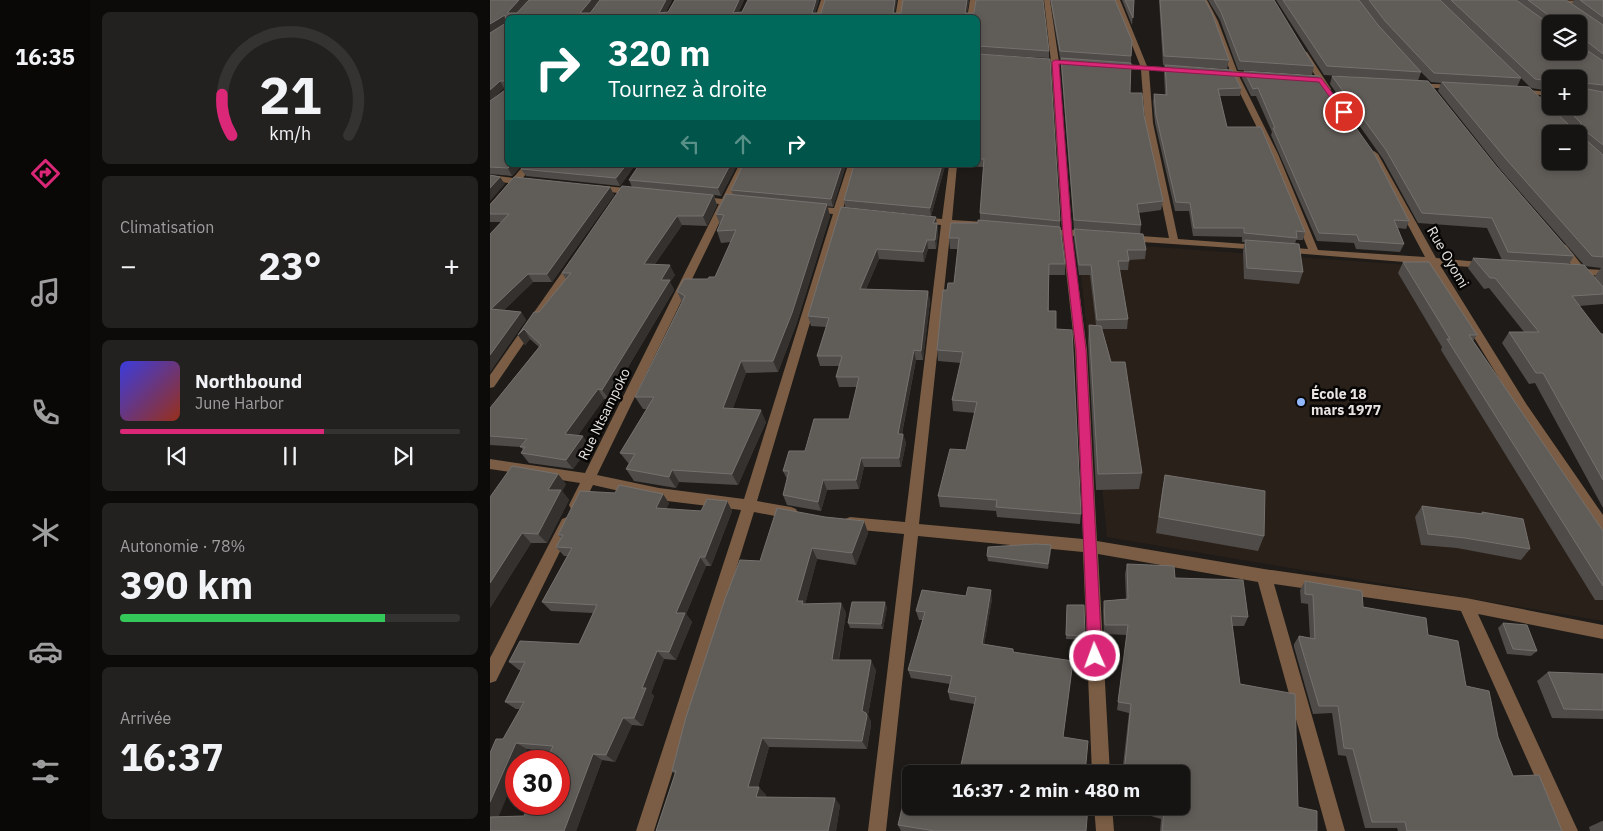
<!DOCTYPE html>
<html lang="fr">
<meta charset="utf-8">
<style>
:root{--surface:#161412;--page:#232120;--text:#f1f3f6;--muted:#9e9e9f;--line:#353332;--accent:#db2777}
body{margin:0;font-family:"IBM Plex Sans",sans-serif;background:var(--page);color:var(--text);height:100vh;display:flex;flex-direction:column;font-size:19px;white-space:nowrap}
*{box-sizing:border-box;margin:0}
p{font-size:16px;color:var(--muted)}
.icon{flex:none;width:28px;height:28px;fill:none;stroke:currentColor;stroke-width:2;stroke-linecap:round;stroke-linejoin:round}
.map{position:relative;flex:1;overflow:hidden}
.details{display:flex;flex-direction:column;gap:12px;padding:12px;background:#0c0b0a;width:400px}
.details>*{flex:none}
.guide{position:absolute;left:15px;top:15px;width:475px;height:152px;border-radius:8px;box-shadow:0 2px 8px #0003,0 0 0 1px var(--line);background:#00695c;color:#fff;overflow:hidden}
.fabs{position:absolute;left:1052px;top:15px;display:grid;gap:10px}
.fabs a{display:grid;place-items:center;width:45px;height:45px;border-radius:8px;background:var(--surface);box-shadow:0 2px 8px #0003,0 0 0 1px var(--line);font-size:25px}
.speed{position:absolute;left:15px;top:750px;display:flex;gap:10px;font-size:25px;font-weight:700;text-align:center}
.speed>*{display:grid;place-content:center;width:65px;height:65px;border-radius:50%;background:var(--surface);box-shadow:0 2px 8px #0003,0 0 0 1px var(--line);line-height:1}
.speed .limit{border:8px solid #d22;background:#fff;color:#111}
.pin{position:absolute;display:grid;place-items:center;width:42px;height:42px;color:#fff;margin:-21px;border:2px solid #fff;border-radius:50%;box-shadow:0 1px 5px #0007}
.me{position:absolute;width:55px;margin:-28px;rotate:358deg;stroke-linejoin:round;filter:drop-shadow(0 0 4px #0008)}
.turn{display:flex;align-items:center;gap:18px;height:105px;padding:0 20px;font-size:22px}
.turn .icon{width:65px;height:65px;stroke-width:2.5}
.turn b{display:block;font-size:35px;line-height:42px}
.lanes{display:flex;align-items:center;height:48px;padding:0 20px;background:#0003;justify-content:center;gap:25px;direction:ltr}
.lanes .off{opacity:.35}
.big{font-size:38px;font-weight:800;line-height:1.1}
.details .widget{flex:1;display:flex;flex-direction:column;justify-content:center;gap:8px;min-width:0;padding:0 18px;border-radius:8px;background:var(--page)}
.details .dial{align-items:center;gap:0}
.dial svg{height:130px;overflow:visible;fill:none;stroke:var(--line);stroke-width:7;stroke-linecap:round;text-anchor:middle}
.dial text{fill:var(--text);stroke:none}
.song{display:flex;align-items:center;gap:15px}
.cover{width:60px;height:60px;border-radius:8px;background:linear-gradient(135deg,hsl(240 70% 55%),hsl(10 70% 35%))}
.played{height:5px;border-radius:2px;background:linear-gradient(90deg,var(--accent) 60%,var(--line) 60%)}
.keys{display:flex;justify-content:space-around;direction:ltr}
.heat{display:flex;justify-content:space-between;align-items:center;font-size:28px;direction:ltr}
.charge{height:8px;border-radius:4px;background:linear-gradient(90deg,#34c759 78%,var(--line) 0)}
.trip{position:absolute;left:412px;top:765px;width:288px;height:50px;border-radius:8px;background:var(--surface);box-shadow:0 2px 8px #0003,0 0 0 1px var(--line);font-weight:800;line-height:50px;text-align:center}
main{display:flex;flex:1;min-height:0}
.menu{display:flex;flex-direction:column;width:90px;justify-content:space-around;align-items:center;background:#090807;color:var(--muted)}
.menu .icon{width:35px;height:35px}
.menu .selected{color:var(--accent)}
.menu b{font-size:22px;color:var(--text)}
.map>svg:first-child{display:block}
.built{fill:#292019}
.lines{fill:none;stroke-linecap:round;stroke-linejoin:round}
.street{fill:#7a5d44;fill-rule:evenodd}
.wall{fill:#4f4b48;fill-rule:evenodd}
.shaded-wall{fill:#35312e}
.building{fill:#605c58;stroke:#75716e;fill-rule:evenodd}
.route{fill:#db2777;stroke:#8e194d}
.poi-dot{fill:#91b8fd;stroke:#070605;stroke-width:2}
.labels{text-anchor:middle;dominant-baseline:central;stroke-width:5;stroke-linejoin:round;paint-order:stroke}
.street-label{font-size:14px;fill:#e7e4e2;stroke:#070605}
.poi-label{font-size:14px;font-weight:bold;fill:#e7e4e2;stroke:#070605;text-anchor:start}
</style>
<main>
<nav class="menu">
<b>16:35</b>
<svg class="icon selected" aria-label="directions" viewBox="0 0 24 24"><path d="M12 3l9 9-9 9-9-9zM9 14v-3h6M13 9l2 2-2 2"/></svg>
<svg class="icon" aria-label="music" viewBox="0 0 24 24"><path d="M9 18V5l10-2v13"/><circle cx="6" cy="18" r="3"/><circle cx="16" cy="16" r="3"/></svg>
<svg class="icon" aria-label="phone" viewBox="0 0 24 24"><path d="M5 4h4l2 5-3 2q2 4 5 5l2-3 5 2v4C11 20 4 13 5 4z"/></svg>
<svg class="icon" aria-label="climate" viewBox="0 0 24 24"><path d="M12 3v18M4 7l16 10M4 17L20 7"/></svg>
<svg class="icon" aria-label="car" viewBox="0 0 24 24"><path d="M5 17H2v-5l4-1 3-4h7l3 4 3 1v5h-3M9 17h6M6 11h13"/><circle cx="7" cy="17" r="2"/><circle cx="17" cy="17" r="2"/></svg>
<svg class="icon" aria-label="filters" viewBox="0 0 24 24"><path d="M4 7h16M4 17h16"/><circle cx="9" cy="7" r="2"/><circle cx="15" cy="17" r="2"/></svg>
</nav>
<section class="details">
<div class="widget dial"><svg viewBox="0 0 100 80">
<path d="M14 69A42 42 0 1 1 86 69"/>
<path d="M14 69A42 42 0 0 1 8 44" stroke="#db2777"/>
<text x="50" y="56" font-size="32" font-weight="700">21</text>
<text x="50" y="72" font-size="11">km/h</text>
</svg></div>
<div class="widget"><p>Climatisation</p>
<div class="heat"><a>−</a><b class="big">23°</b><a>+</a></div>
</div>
<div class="widget">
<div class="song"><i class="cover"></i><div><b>Northbound</b><p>June Harbor</p></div></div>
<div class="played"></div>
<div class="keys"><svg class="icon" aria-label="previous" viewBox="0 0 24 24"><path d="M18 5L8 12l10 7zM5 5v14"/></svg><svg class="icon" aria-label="pause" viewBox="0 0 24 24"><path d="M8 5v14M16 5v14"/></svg><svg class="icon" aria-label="next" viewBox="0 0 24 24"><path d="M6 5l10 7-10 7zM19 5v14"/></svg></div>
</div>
<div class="widget"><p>Autonomie · 78%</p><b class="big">390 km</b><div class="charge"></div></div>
<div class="widget"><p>Arrivée</p><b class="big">16:37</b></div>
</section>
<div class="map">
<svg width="1113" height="831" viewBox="0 0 1113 831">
<rect width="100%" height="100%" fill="#1e1b18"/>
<path class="built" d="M625,244L934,266L1113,555V621L617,537L590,264Z"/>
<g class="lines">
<g class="street">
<path d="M331,0H337L331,18H325Z"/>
<path d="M408,0H414L411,18H405Z"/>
<path d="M480,0H486L483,18H477Z"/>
<path d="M554,0H560L569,62L582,230L600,232L605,235L600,238L582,236L597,350L607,541L774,569L976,598L1113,625V639L988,614L1088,831H1069L971,611L784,584L855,831H837L768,582L608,554L620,774H602L593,552L428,536L396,831H378L414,534L360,529L355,527L353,523L355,519L360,517L415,522L451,225L430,223L425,220L430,217L452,219L459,165H467L462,220L495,222L500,225L495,228L461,225L429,524L593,539L585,350L572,235L555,234L550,231L555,228L572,230L561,62Z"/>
<path d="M624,0H630L657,66L690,68L694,70L690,72L659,70L663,123L688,239L769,245L773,246V250L637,241L632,238L637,235L679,238L655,123L651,70L625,68L621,66L625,64L650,65Z"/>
<path d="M711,0H717L728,21L747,71L769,73L773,75L769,77L749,76L788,154L828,250L935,257L880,154L884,151L888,154L946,258L1000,263V267L996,268L950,265L1037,405L1113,515V533L1108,531L1029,411L939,264L790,252V248L794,247L818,249L780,154L741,75L723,72L727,70L740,71L722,21Z"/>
<path d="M1040,0L1113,1V5L1043,2Z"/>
<path d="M813,52H817L841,89L840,91H834L812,53Z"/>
<path d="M924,83L966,85L970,87L966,89L927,87L923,85Z"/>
<path d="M1026,89L1061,92V96L1029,93H1026Z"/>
<path d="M34,165H43L32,179L40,180V184H28L3,212L0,213V204L19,183L0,181V175L23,178Z"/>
<path d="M249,165H257L241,199L254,203L249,206L238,205L107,475L169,488L254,499L343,214L321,212L316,209L321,206L344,208L358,165H366L353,209L366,210L371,213L366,216L352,215L267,501L301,507L306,509L308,513L306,517L301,519L264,512L164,831H146L251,510L169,500L103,485L91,509L86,511L81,509L79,505L90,483L0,469V459L95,473L229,204L209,202L204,199L209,196L232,199Z"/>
<path d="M104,185L147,189L152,192L147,195L101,190V186Z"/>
<path d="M1072,244L1076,245L1095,269L1113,270V276L1101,275L1113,290V300L1109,299L1089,275L1079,273V269L1084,268L1067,247Z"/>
<path d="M84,260L89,263L4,387L0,388V375L80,261Z"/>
<path d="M77,517L82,519L84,523L6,681L0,683V658L72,519Z"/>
<path d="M604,806H622L624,831H606Z"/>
</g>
</g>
<g class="wall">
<path d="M0,0H38L26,13L39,0H110L98,13L182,0L175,13L178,12L185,0H254L248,13L252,12L258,0H329L325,13H411L479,0L477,13L559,51V58L488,54L18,18V165H32L22,176L0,174V101L15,90V88H14L0,101Z"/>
<path d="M560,0H625L642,41L641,63L602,60L640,93L654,115L673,201L671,210L649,213L651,225L650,234L584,229L571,66V58H570Z"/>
<path d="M632,0H644L642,25Z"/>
<path d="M669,0H715L739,60L737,69L673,65Z"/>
<path d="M718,0H784L824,66L822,75L748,70L730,20Z"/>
<path d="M786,0H869L892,30L869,0H1076L1082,4L1084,0H1113V304L1089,306L1111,334H1113V508L1045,383L1039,384L1012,343L1019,332H1034L999,288L994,289L978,268L983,258L1012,260L997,228L928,223L893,159L840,84L842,76L880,78L834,75ZM1061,24H1089L1061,51ZM931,72L941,82L951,83L948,91L1010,169L1094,265L1079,264L1084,256L1006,166L928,81ZM1031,78L1041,88L1054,90L1050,97L1061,108L1027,87ZM1061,79H1089V106H1061ZM1095,266L1111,268L1104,277Z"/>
<path d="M488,54L570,221V227L575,264V275H559V311L566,329L591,514L590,524L507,517L506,511L450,507L448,496L476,450L485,413L463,411L462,400L471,363L448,361L447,350L457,290L464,283L468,249H460L459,238L488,223L490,220V213L494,167L469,166L468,165H488Z"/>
<path d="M675,65L751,88L750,96H730L737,127L815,232L813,240H806L805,244L813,272L809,284L754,279L753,251L755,242H752V237L703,236L699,211H685L665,123L663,102L664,94L675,95L674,73Z"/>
<path d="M754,71L919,221L916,229L908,228L914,244L910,252L866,249L864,243L827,241L781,135L782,132L766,96H761L752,78Z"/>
<path d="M145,165L130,186L36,176L31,169Z"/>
<path d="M149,165H245L246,167L231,196L224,195L227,205L217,226L192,225L165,264L185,275L180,282L184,290L119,399H114L88,435L100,446L83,469L39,463L31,453L33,450L31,447L0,445V408L49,347L40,339L35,345L28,335L49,312L76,279L72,273L142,187L139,180Z"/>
<path d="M253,165H356L343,207L337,206L340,216L306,325L288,372L256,373L243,408L276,422L248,485L189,482L186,488L144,481L136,469L139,464L130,453L157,409H153L145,397L192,302L187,291L225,277L241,242L231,243L227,231L230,225L226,214L243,195L241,190Z"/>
<path d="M364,165H456L455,166L441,216L355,207L354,200Z"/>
<path d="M120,187L124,195L62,282H43L14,310L31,312L36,320L0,372V234L11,222H0V205Z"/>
<path d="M351,207L447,223L448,233L446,249H438L434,262L389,259L376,289L438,291L440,301L433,360H426L412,434H413L416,443L411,467H374L369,489L337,490L331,511L297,505L293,495L297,479L293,471L315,451L359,419L367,387H349L346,377L349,366H330L327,356L336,327L321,326L318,316Z"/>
<path d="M584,229L656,250L655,259L639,260L638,270H630L638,319L637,329H612L652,473L649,489L606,490L598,342L599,325H606L600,275H589L584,239Z"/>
<path d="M913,262L987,335L983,341L1113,531V600H1105L951,350L952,347L908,273Z"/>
<path d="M675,475L774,536L768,551L666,533L672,491Z"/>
<path d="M76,484L72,491L79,500L57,543H41L0,608V497Z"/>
<path d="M237,501L242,511L221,566H216L196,614L202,622L186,660L174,659L161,693L164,696L153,726L142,725L125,762L112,760L86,831H0L13,739L30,709H26L15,702L31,670H29L19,662L89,644L103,613L61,611L52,602L77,556H74L66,547L71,538L68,535L179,503L176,509L211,511ZM37,749L60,752L34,816L8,817L26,761H32Z"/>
<path d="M932,506L991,514L992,512L1040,549L1031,560L967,548L931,545L925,517Z"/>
<path d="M335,517L374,521L378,533L366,565L327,559L315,604L351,603L356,613L349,660L386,670L378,715L381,722V725L377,749L279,747L268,787L276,795V797L350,805L346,831H166L185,774L182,771L270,561Z"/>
<path d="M561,551L558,569L498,561L497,556Z"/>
<path d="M637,564L685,578L758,617L754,626H742L750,684L808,807L827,831H670L671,819L661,816L662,806H691V774H632L639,713L627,710L637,635L614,634L613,611L614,601L636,599L635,574Z"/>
<path d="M815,581L873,607L938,635L976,686L1008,737L1023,776L1072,831H908L907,828H875L856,756L848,755L842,713L823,714L804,647V644L809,636L820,638L818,604L811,603L810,590Z"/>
<path d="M476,596L502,599L494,644L523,649L524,653L583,661L573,737L595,774L484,704L460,700L458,692L460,684L421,678L418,670L433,620H429L426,611Z"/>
<path d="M577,605L595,636V640L576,639Z"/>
<path d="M397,607L393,629L360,628L358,623Z"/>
<path d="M1013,623L1047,651L1041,656L1017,654L1008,628Z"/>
<path d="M1058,672L1113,674V719L1062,718L1047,681Z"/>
<path d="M1112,821H1113V831H1100L1099,827Z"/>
<path d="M408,825L596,831H411Z"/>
</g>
<g class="shaded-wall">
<path d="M29,0H38L22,18L17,13Z"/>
<path d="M101,0H110L94,18L90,13Z"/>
<path d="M176,0H182L173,18L169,13Z"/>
<path d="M249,0H254L246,18L243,13Z"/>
<path d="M326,0H329L324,18L322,13Z"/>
<path d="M405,0H407L404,18L403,13Z"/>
<path d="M477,0H479L476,18L475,13Z"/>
<path d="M15,15L18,22L0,33V24Z"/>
<path d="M1095,40L1090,50H1089V42Z"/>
<path d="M10,81L14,88L0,101V90Z"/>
<path d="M21,165H32L22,176L18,168Z"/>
<path d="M136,165H145L130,186L126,178Z"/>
<path d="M240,165H245L246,167L231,196L228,188Z"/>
<path d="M352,165H356L343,207L341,199Z"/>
<path d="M452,165H456L455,166L441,216L440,208Z"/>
<path d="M10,177L15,184L0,201V188Z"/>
<path d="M120,187L124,195L62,282L57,274Z"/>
<path d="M223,195L227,205L217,226L213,216Z"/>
<path d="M337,204L340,216L306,325L288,372L283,361Z"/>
<path d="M187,216L192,225L158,274L154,264Z"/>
<path d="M446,217L448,233L446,249L443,223Z"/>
<path d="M437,240L438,249L434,262L433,252Z"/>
<path d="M387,249L389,259L372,298L370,289Z"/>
<path d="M180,265L185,275L180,282L184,290L119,399L112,390L171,280Z"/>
<path d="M38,274L43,282L7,317L1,309Z"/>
<path d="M438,291L440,301L433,360L431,351Z"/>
<path d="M31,312L36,320L0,372V355Z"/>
<path d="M34,329L40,339L35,345L28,335Z"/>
<path d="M424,350L426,360L410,443L408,434Z"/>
<path d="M251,361L256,373L239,419L233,408Z"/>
<path d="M108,389L114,399L82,444L75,434Z"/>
<path d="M271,410L276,422L248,485L242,474Z"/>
<path d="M413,434L416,443L411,467L409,458Z"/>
<path d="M93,436L100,446L83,469L76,460Z"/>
<path d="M371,458L374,467L369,489L366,480Z"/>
<path d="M182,470L189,482L186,488L179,477Z"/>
<path d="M68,474L76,484L72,491L79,500L57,543L48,534L58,490Z"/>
<path d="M333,480L337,490L331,511L328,502Z"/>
<path d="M173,494L179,503L172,518L166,508Z"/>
<path d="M237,501L242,511L221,566L215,557Z"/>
<path d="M374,521L378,533L366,565L362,553Z"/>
<path d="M32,533L41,543L0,608V583Z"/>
<path d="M561,545V551L558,569V564Z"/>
<path d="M322,548L327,559L315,605L307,601Z"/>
<path d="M210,557L216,566L196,614L202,622L186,660L179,652L186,613Z"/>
<path d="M501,590L502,599L493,652L492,644Z"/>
<path d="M395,602L397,607L393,629L391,624Z"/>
<path d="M351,603L356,613L347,670L342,660Z"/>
<path d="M167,651L174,659L161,693L164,696L153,726L144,718L152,688Z"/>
<path d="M381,660L386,670L378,715L381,722V725L377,749L372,741V711Z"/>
<path d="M133,718L142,725L125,762L116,755Z"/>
<path d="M272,738L279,747L266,795L258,787Z"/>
<path d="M26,743L37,749L32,761H26V775L6,823L0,820V802Z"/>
<path d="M103,754L112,760L86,831H74Z"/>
<path d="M269,787L276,795L274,805L266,797Z"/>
<path d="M345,798L350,805L346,831H338Z"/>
</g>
<g class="building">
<path d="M0,0H29L17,13H27L39,0H101L90,13H100L110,0H176L169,13L178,12L185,0H249L243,13L252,12L258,0H326L322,13H331L335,0H405L403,13H411L413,0H477L475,13H484L486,0H553L559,51L488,46V18H18V165H21L18,168L0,167V101L15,90V81H10L0,90V33L16,23L15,15L0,24Z"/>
<path d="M561,0H625L642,41L641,56L570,51Z"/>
<path d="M635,0H644L643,18Z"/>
<path d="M670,0H715L722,13L739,60L674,56Z"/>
<path d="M724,0H784L824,66L750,61L731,12Z"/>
<path d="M793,0H869L888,25L931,72L837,66Z"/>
<path d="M879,0H950L1031,78L944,73L895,21Z"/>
<path d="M961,0H1026L1061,25V51H1089V45L1113,61V85L1094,83L1092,88L1113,92V145L1093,129V137L1113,155V257L1102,256L1016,159L952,82L1039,87L1079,125H1091V123L1074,106H1089V79H1061V81L1045,79ZM1061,134H1089V161H1061Z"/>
<path d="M1038,0H1076L1113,25V54L1095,40L1089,42V24H1066V21Z"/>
<path d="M1090,0H1113V17Z"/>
<path d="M488,54L560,59L570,221L490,213L494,159H488Z"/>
<path d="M571,58L641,63L640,93H652L654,115L673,201L647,204L651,225L584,220Z"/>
<path d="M675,65L742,70L751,88L728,89L737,127H771L815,232L806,231L807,238L754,233V228H704L700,203L686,202L666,115L664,94L677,95Z"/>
<path d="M754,71L829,76L884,153L919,221L904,220L914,244L869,241L867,235L829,233L783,128H785L768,88L763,89Z"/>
<path d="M842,76L938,81L1006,166L1084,256L1018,252L1002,218L932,213L896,150Z"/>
<path d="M1055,88H1061V94Z"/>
<path d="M35,165H136L126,178L31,169Z"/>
<path d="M149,165H240L228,188L139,180Z"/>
<path d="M253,165H352L341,199L241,190Z"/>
<path d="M364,165H452L440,208L354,200Z"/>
<path d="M0,175L10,177L0,188Z"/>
<path d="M24,177L120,187L57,274H38L1,309L31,312L0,355V234L19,214H0V205Z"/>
<path d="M132,186L223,195L213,216H187L154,264L180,265L171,280H180L112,390L108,389L75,434L93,436L76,460L31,453L35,447H30L37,439L0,436V408L51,345L34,329L28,335L44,312H49L81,273H72Z"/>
<path d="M236,194L337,204L302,313L283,361H251L233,408L271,410L242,474L182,470L179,477L136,469L145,454L130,453L164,397H145L195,296L187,291L194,279H218L219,277H225L246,230L227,231L234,215L226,214Z"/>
<path d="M351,207L446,217L443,223H447L445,240H437L433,252L387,249L370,289L438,291L431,351L424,350L408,434H413L409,458H371L366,480H333L328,502L293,495L299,471H293L299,451H315L324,419H359L369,377H346L352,356H327L339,318L318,316Z"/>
<path d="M488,220L570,227L575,264H559L558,311H566V329L582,330L591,514L506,507L507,500L448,496L460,449L476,450L487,402L462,400L473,352L447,350L453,290H457L458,283H464L469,238H459L461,223H488Z"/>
<path d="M584,229L653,234L656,250H637L639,261H628L638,319L607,320L601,265H589Z"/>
<path d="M755,240L809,244L813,272L757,268Z"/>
<path d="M983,258L1094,265L1113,287V294L1082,296L1111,334H1113V480L1053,373H1046L1019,332H1049L1005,278H1000Z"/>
<path d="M913,262H939L987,335H979L1113,531V586L957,339H960Z"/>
<path d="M599,325L611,326L621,362H635L652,473L608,474Z"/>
<path d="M22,466L68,474L58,490H71L48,534L32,533L0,583V497Z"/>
<path d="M675,475L775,491L774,536L669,517Z"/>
<path d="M129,485L173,494L166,508L211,511L217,499L237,501L215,557H210L186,613H195L179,652L167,651L152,688H156L144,718H133L116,755L103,754L74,831H0V817L34,816L39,804H69V761H56L63,746L26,743L0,802V753L6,739H13L34,702H15L35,662H19L30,641L89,644L107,605L52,602L82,548L66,547L73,535H68L90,491L125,493Z"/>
<path d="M932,506L993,514L992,512L1033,519L1040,549L975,538L938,534Z"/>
<path d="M287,508L335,517L374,521L362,553L322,548L307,601H313L312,604L351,603L342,660H381L372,711L376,713L377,716L372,741L272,738L258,787H269L266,797L345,798L338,831H166L186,771H182L196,717L235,599L250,560L270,561Z"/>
<path d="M546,544L561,545L558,564L497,556L498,547Z"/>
<path d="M637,564L684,566L685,578L753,580L758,617L741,616L750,684L805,694L808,807L827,811V831H672L674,812L664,810V806H691V774H634L641,704L628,702L638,625H615L614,601L638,599Z"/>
<path d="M815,581L872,591L873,607L936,618L938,635L968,641L976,686L999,691L1008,737L1023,776L1049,775L1072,831H917L915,822H882L863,749L854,748L848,706H829L809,639V636L825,639L823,595L815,594Z"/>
<path d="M478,587L501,590L492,644L523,649V652L583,661L573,737L598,741L595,774H469L486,697L458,692L462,676L418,670L435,612L426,611L432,590L476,596Z"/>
<path d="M362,602H395L391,624L358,623Z"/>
<path d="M577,605H594L595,636L576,635Z"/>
<path d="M1013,623L1037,625L1047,651L1023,649Z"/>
<path d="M1058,672L1113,674V710L1074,709Z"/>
<path d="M419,779H421V806H598L596,831H445L408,825Z"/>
</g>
<path class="route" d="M565,60L831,78L857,112L851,113L829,82L569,64L582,234L596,350L612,656L610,661L605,663L600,661L598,656L586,350L573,234L562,62Z"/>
<circle class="poi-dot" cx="811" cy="402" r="5"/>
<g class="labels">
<g class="street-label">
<text transform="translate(958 257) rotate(60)">Rue Oyomi</text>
<text transform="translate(114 414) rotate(-64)">Rue Ntsampoko</text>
</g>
<g class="poi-label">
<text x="821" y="394">École 18<tspan x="821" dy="16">mars 1977</tspan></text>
</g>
</g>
</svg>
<div class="fabs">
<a><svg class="icon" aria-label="layers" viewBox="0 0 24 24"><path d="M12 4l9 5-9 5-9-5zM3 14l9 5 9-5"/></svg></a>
<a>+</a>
<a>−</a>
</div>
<div class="speed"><div class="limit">30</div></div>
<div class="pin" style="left:854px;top:112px;background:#d93025"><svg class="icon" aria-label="arrive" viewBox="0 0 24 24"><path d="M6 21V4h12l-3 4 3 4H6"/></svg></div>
<svg class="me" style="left:605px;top:656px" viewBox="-20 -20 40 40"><circle r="17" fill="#db2777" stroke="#fff" stroke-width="3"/><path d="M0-11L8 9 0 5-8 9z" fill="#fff"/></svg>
<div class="trip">16:37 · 2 min · 480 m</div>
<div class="guide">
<div class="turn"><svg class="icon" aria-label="right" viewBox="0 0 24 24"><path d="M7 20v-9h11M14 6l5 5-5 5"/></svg><div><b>320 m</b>Tournez à droite</div></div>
<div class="lanes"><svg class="icon off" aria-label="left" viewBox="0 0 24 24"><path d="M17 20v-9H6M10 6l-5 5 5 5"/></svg><svg class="icon off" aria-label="ahead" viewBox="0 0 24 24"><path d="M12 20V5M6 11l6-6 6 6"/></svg><svg class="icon" aria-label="right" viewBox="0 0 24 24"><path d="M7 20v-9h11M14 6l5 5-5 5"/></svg></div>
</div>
</div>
</main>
